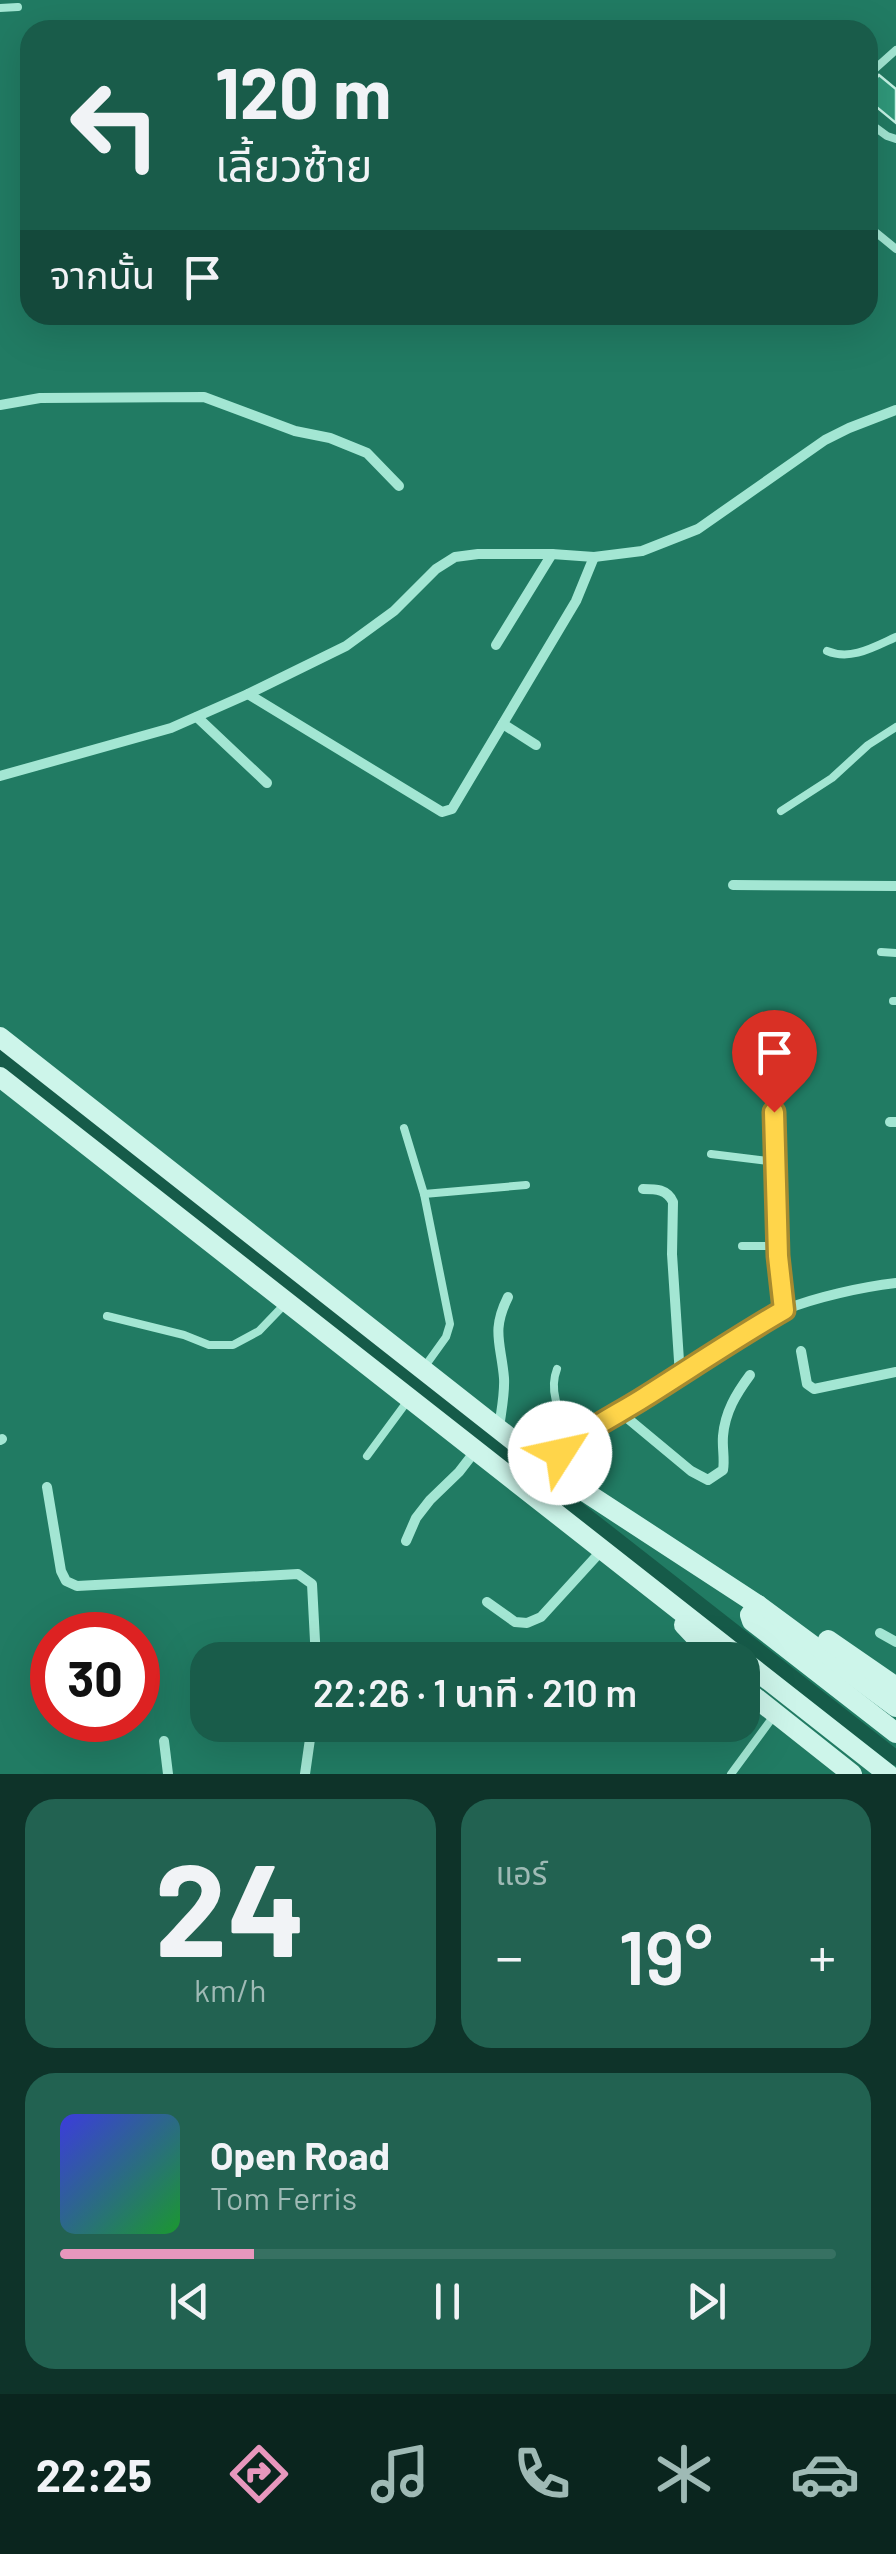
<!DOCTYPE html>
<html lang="th">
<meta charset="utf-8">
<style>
:root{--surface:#195c4a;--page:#226251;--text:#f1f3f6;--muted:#9fbab5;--line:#377162;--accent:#e797bd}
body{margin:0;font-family:Barlow,"Noto Sans Thai",sans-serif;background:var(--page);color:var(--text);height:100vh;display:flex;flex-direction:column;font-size:38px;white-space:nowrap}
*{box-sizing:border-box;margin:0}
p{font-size:32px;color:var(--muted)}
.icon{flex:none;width:55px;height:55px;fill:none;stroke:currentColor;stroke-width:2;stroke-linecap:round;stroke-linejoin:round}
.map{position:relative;height:1774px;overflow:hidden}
.details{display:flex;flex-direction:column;gap:25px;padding:25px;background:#0e3329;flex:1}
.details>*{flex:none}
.top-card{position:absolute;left:20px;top:20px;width:858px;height:305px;border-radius:30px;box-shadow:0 10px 40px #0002;background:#195c4a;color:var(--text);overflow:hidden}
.speed{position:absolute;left:30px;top:1612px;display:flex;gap:20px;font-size:50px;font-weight:700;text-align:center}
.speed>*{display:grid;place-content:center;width:130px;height:130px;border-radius:50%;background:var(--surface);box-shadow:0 10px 40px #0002;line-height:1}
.speed .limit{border:15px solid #d22;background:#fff;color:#111}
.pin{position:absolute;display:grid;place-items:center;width:85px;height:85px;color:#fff;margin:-102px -42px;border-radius:50% 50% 50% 0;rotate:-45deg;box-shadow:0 0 10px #0007}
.pin .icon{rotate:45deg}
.me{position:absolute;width:110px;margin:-55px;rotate:55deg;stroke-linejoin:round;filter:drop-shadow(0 0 8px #0008)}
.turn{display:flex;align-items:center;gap:35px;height:210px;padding:0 30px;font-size:45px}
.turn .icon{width:130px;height:130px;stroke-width:2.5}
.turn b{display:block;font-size:70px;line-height:85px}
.then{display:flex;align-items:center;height:95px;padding:0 30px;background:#0003;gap:20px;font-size:38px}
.big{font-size:75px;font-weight:600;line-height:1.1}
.details .card{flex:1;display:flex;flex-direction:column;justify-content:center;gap:15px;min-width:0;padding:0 35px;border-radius:30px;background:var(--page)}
.details .dial{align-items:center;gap:0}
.dial b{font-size:130px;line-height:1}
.song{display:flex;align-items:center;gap:30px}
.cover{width:120px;height:120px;border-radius:15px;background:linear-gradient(135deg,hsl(240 70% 55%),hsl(130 70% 35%))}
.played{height:10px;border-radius:5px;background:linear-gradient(90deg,var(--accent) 25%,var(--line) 25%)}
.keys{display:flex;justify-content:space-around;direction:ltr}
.heat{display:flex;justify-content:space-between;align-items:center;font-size:55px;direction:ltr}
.details .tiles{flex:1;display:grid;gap:25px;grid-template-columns:1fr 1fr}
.card:last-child{grid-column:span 2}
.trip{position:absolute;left:190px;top:1642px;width:570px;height:100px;border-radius:30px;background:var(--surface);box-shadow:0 10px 40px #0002;font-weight:600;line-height:100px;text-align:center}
.menu{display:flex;height:160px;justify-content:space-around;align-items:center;background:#0a251e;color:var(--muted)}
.menu .icon{width:70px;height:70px}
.menu .selected{color:var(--accent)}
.menu b{font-size:45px;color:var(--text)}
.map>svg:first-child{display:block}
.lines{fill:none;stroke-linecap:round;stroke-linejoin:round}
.canal{stroke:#165b49;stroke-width:15}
.building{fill:#30997b;stroke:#c6f5e7;stroke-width:2.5}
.lane{stroke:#a3e6d3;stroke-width:8}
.street{stroke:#a3e6d3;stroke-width:10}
.secondary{stroke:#cdf5ea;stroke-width:20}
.route-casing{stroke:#a68a30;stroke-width:25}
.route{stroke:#ffd54a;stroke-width:18}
</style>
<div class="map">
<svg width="896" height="1774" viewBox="0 0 896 1774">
<rect width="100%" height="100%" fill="#217b63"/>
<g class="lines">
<path class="canal" d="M0,1057L896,1758"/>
</g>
<path class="building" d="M879,75L896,89V123L868,100V88Z"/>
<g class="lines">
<g class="lane">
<path d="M0,8L18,7"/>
<path d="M868,75L896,50"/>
<path d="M868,122L887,136L896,139"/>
<path d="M868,226L896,249"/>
<path d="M827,651C851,661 874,647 896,637"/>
<path d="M781,811L832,778L868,745L896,727"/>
<path d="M881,952L896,953"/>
<path d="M893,1001H896"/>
<path d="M404,1128L424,1194L450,1324L446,1337L423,1369"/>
<path d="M711,1154L777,1162"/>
<path d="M424,1194L526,1185"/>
<path d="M742,1246H778"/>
<path d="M107,1316L184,1335L209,1345H233L259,1331L284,1305"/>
<path d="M557,1369C547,1394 563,1419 573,1442"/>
<path d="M367,1456L409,1399"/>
<path d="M731,1774L773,1717"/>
</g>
<g class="street">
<path d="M0,405L40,398L204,397L295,431L330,438L367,453L399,486"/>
<path d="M496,645L552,554"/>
<path d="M248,694L442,812L452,809L576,601L594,557"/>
<path d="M197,717L267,783"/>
<path d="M503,724L536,745"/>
<path d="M0,776L171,728L248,694L346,646L394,611L436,569L455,557L478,554H552L594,557L642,551L698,529L825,440L849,428L896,410"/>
<path d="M733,885L896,886"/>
<path d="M774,1111L778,1256L785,1310"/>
<path d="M890,1122H896"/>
<path d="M643,1189C656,1189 667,1189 673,1202L672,1254L680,1376"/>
<path d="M801,1351L807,1384L814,1389L896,1372"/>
<path d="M620,1412L691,1471L708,1480L723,1470C725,1459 722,1448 723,1436C725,1412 736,1394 750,1375"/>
<path d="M499,1428C501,1412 505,1394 504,1378C501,1343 491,1331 508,1297"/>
<path d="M0,1440L2,1439"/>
<path d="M547,1467C586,1424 644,1398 693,1368C723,1349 751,1324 784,1310C816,1297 862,1287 896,1283"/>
<path d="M47,1487L61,1571L66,1581L77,1586L298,1574L312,1584L316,1660"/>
<path d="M406,1541L416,1518L430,1500L459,1472L476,1450"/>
<path d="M487,1602L515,1622L527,1623L541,1617L603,1549"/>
<path d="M880,1633L896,1642"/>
<path d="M164,1741L168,1774"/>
<path d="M305,1774L312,1725"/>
</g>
<g class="secondary">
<path d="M0,1037L547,1467L758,1605L896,1707"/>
<path d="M0,1077L888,1774"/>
<path d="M758,1605L750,1615L752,1621L896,1733"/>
<path d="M684,1625L717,1660"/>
<path d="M828,1640L896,1687"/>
<path d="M742,1687L852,1774"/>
</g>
</g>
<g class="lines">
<g class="route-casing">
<path id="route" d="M560,1453C584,1430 617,1415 645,1397C691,1368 737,1337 784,1310L778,1256L774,1112"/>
</g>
<use href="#route" class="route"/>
</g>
</svg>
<div class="speed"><div class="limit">30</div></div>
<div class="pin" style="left:774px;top:1112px;background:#d93025"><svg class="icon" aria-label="arrive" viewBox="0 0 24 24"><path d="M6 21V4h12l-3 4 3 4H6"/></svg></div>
<svg class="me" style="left:560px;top:1453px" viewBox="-20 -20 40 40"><circle r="19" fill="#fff"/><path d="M0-13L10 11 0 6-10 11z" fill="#ffd54a"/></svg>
<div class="trip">22:26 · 1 นาที · 210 m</div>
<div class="top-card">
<div class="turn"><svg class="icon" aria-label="left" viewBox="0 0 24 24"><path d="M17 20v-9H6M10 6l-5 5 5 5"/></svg><div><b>120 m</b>เลี้ยวซ้าย</div></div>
<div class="then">จากนั้น<svg class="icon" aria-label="arrive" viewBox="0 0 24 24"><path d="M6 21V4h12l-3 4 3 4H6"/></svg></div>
</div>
</div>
<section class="details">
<div class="tiles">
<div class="card dial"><b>24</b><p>km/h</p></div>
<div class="card"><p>แอร์</p>
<div class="heat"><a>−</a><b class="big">19°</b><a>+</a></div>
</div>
<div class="card">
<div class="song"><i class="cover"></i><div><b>Open Road</b><p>Tom Ferris</p></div></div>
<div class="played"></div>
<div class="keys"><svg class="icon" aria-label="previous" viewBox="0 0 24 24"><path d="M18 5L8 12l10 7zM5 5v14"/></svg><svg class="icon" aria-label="pause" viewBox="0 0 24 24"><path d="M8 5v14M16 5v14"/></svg><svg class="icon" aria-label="next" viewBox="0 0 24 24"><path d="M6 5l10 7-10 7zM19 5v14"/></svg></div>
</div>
</div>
</section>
<nav class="menu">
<b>22:25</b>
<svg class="icon selected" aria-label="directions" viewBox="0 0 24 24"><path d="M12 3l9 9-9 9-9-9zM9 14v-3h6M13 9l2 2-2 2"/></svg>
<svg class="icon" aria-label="music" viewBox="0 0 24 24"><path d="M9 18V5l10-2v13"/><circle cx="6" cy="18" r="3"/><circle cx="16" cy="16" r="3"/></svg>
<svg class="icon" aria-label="phone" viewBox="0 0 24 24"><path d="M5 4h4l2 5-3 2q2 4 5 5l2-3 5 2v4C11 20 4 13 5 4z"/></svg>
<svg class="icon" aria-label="climate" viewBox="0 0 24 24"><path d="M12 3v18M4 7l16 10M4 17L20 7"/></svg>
<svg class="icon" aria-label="car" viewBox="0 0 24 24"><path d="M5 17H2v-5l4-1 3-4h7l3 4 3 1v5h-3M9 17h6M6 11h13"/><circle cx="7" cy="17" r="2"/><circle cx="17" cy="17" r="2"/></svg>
</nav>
